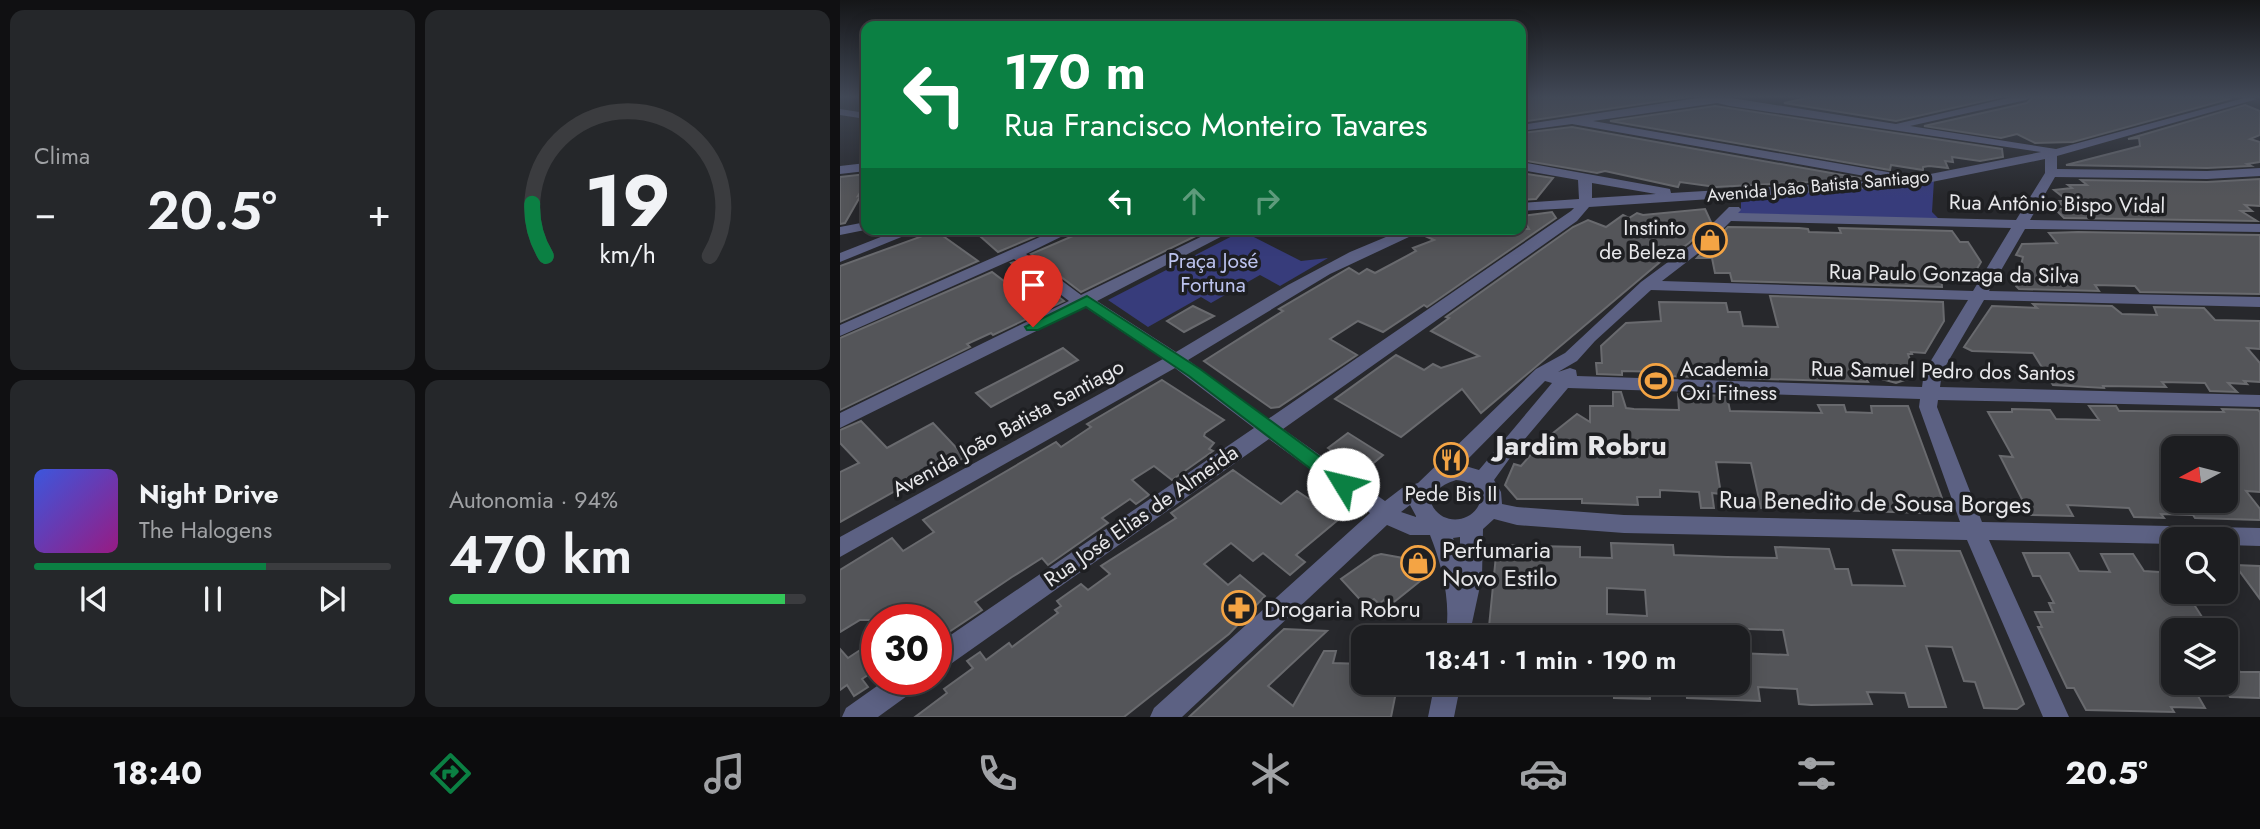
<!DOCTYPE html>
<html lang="pt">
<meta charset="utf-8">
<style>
:root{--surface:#1d1e21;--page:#25272a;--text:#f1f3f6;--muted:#a0a2a5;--line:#3b3c3f;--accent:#0b8043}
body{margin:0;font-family:Jost,sans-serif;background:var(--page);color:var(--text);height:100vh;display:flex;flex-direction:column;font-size:26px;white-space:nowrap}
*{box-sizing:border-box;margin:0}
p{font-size:23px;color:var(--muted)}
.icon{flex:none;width:38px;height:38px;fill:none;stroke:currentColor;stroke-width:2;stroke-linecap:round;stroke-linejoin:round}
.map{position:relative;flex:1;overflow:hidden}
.drawer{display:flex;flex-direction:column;gap:10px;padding:10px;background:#101012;width:840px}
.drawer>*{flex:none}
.hud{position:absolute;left:21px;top:21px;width:665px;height:214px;border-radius:14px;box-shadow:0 4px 18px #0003,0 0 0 2px var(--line);background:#0b8043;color:#fff;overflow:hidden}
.needle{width:46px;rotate:263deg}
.controls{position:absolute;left:1321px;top:436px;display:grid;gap:14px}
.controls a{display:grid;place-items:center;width:77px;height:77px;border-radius:14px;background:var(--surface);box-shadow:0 4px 18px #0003,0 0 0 2px var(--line);font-size:35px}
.speed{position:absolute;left:21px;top:604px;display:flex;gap:14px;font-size:35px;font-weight:700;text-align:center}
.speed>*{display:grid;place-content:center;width:91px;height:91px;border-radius:50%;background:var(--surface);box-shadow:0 4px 18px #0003,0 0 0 2px var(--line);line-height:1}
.speed .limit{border:10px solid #d22;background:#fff;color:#111}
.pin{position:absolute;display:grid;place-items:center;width:60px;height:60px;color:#fff;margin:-72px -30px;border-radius:50% 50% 50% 0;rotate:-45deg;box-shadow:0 0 7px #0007}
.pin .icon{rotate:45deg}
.me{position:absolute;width:77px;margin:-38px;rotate:306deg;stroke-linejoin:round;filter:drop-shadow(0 0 5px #0008)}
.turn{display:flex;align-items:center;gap:24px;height:147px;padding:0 28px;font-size:32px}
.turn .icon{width:91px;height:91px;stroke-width:2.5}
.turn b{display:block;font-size:49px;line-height:60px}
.lanes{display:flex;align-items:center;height:66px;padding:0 28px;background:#0003;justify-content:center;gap:35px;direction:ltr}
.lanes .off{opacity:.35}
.big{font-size:52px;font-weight:600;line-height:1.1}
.drawer .tile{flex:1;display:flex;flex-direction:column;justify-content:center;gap:10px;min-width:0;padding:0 24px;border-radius:14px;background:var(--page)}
.drawer .dial{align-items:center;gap:0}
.dial svg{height:182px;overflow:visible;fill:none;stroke:var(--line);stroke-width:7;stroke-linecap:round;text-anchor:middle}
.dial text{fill:var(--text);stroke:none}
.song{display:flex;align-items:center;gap:21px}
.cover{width:84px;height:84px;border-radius:10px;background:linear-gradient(135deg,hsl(230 70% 55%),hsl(310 70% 35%))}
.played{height:7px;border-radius:4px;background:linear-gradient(90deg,var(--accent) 65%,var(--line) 65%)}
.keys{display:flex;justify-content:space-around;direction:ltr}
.heat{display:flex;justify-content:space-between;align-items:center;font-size:38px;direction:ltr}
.charge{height:10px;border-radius:5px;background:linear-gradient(90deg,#34c759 94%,var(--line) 0)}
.drawer .tiles{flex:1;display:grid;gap:10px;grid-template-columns:repeat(2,1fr)}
.trip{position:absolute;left:511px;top:625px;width:399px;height:70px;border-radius:14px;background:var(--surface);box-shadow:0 4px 18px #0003,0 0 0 2px var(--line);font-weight:600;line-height:70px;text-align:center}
.dock{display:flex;height:112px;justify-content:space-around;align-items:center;background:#0c0c0d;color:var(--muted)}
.dock .icon{width:49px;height:49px}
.dock .current{color:var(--accent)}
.dock b{font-size:32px;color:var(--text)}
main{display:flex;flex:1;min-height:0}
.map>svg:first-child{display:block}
.green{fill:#373c7b}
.building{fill:#545559;stroke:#696a6e;stroke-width:2;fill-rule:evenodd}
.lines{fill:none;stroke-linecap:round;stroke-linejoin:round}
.minor{fill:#5c6183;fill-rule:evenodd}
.route{fill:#0b8043;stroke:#07532c;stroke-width:2}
.labels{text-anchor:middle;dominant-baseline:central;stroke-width:7;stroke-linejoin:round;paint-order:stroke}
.far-street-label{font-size:18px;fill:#e7e7ea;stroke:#1e1f22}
.street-label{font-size:21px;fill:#e7e7ea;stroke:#1e1f22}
.poi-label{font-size:21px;fill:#e7e7ea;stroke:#1e1f22;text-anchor:end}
.park-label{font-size:21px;fill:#bcc3ee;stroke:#1e1f22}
.near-street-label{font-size:24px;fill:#e7e7ea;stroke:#1e1f22}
.near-poi-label{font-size:24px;fill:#e7e7ea;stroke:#1e1f22;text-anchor:start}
.district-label{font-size:28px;font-weight:bold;fill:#e7e7ea;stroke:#1e1f22}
</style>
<main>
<section class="drawer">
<div class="tiles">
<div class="tile"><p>Clima</p>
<div class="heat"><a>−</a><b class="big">20.5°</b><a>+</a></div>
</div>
<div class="tile dial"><svg viewBox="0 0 100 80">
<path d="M14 69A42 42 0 1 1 86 69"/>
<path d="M14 69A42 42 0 0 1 8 46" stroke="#0b8043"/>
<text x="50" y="56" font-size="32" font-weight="700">19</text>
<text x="50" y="72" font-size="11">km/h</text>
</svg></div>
<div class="tile">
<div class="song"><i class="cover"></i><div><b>Night Drive</b><p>The Halogens</p></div></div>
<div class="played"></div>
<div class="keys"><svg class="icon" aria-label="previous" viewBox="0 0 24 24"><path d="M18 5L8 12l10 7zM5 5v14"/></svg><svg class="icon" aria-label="pause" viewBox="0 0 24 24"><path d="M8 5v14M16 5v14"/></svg><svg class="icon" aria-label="next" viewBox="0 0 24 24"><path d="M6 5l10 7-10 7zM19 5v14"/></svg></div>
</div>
<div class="tile"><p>Autonomia · 94%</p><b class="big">470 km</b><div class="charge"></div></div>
</div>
</section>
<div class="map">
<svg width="1420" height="717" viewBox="0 0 1420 717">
<rect width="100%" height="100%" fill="#27282c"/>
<g class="green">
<path d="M1094,180L1092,212L1103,223L889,217L901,208V194Z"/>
<path d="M402,231L461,261L488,258L440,286L420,275L371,303L361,297L308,327L268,300Z"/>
</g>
<g class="building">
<path d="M681,97H848L681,122Z"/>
<path d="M971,97H1161L1056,121L944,103Z"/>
<path d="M1193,97H1382L1389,99L1233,142L1195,143L1177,134L1161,138L1084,126L1187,103Z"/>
<path d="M1405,105L1420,111V135L1410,139L1420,142V162L1407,164L1411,166L1367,168L1226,165L1300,146L1299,138L1288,139Z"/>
<path d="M875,106L1162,149L1163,157L1140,161L1112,157L1113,162L1105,161L1108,168L1089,166L1083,167V170L1051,165L1050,170L770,121Z"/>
<path d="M732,127L1025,179L876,187L840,182L838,187L765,171L757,173L681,160V133Z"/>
<path d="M681,173L713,178L696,199L681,200Z"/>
<path d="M26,174V183L18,196L21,195L5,223L0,224V177Z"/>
<path d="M1420,179V206L1405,205L1412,211H1401L1417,221L1224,218L1215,209H1226L1218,201H1228L1214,190L1232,188L1228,185H1247L1241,180L1367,182Z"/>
<path d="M865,209L871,222L849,243L830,257H826L641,413L622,389L561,437L495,399L556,355L584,370L593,364L601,368L639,356L591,331L609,318L606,317L733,227L748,220L766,227L783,215L789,218L797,213L803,215Z"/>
<path d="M712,212L716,218L587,307L584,305L543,332L518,321L490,339L517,355L439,407L431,408L364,361L443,311L439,309L509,268L519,274L527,269L535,273L576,251L573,248L594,240L585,236L610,229H689L682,217L681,219V213H685L683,216Z"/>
<path d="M888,227L959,228L968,229L969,232L1001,233L999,228L1112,231L1120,242H1128L1141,262L1134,274L1101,271L1102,287L892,281L890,273H875L872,258H857Z"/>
<path d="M132,229H186L196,236L158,252Z"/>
<path d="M249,229H370L241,292L191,254Z"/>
<path d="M96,231L138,261L0,322V266Z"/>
<path d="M1238,232L1420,235V294L1300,292L1295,286L1255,285L1259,291L1179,289L1176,286L1183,257L1176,255L1182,244L1217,243L1209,233Z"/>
<path d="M174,262L224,301L153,335L151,333L127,344L130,347L0,410V338L152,272L164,281L175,267L171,263Z"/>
<path d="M930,296L1103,302L1104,321L1085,353L1071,352L1072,354H1068L1073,369L1066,376L1068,379L1056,383L1023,374L1028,382L826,376V372L782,371V375L757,374L756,363H762L761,346L786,323L821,321L819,302L886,303L888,312H900L903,326L938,327Z"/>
<path d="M1193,304L1272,306L1282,314L1317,315L1314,307L1364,308L1375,320L1420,321V349L1407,348L1420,363V382L1404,381L1407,384L1388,383L1397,392L1370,391L1365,383L1322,382L1326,387L1263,386L1264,388L1213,385L1193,353L1132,351L1124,347L1152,306L1197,308Z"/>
<path d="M353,306L374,316L344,332L327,321Z"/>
<path d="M223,348L238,360L151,407L136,393Z"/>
<path d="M322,380L384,420L365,433L364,436L374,443L369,449L373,451L332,480L314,466L292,480L309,495L296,504L290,499L262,518L268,523L208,565L202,558L172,577L135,602L142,610L106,634L96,624V620H20L0,632V570L52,538L63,551L94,532L83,520L216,442L221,447L251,427L247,424Z"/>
<path d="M773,392H781L786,408L794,409L839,410L838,394L887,396L890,411L982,413L978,405H1004L1006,412L1032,413L1031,406H1068L1103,501L1086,513L921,508L911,463L876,462L881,494L872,493L874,508H861L859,492L820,490V497H797L798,505L742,503V499H677L665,485L674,464L681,466L703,441L737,414L750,422V406H773Z"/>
<path d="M1249,406H1276L1279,411H1292L1384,412L1382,409L1418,410L1420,412V492L1406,491L1420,509V520L1355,518L1353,515L1321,514L1324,518L1294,517L1289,508L1227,505L1233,516L1190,515L1160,456L1173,457L1148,412H1172V409L1210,410L1216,419L1259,420ZM1334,448H1386V500H1334Z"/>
<path d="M21,421L47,448L93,423L125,457L102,470L98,467L0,522V472L19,463L0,443V430Z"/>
<path d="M508,433L543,455L523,472L488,448Z"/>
<path d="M393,470L441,504L457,491L499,519L456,555L465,562L450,575L423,553L413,561L391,543L364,564L388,585L400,575L425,596L389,634L284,717H75L107,693L104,689L133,668L127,661L140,652L146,660L169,643L172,647L218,613L215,610L221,606L217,601L241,584L248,590L270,574L261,566L336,518L331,513Z"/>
<path d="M771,543L833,545L834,555L887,557L937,558L935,547L989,549L995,569H1008L1012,585L1065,586L1053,550L1120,551L1184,704L1177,709L1144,708L1135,682L1124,681L1112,647L1086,646L1106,707H1069L1065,693L1027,692L1032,704L971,705L959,704L957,689L918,687L920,701L847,698L845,682H898V653L948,655L943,630L843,627V637H648L657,545L740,547V557L772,558ZM767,588L805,590L807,616L767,614Z"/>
<path d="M1183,553H1229L1239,571L1270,572L1261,554H1293L1304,571L1334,573V592H1346L1364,620L1349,619L1356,629L1334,630V682H1350L1365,708L1331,707L1334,712L1246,710L1234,688H1227L1198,627H1202L1195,612H1213L1209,603H1214L1200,576H1193Z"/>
<path d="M541,554L563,558L584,578L549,606L544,600L539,604L534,599L525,605L501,579L534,556Z"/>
<path d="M1395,565L1420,566V599Z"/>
<path d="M444,629L487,631L428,686L453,706L484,651H496L493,663L523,664V682H548L546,692H556L551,717H349Z"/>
<path d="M37,639V669L22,679L28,687L14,696L7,685L0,690V649L8,658Z"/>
<path d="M1386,650L1400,672H1420V698L1390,697L1386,690Z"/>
<path d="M774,682H809L810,699L774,698Z"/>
</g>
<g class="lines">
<g class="minor">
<path d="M864,97H885L1056,124L1172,97H1191L1186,100L1070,126L1216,149L1408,97L1417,99L1217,156V169L1367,171L1420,168V176L1367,179L1215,177L1190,220L1420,224V232L1185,229L1149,291L1420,297V307L1144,300L1102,372L1100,387L1420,395V407L1098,400L1097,407L1142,522L1420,528V546L1386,545V539H1334V544L1149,540L1229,717H1203L1127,540L784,533L677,525L654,519L643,529L642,577L629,637H605C612,605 602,565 590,535H570L547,525L342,717H310L314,708L530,513L429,439L105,668L96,672V645L414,428L335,368L0,557V537L323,359L245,307L0,428V413L229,301L174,259L0,336V325L218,229H237L186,254L241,295L377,229H396L257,301L336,352L448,285L510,252L565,229H586L490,274L348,360L428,419L731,211L734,208L681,211V203L739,199L738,180L681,170V162L825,188L830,189L831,193L1047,180L732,124L681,131V125ZM877,103L890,106L1201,152L1065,179L1059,174L753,121ZM1205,159V173L1176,220L898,213L901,210L899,207H889L851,245L801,282L725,353L696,369L578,483L562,488L545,501L443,429L737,221L749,207L1072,186ZM752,183L816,194L752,198ZM891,221L1171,228L1133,291L822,281L861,251ZM811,290L1128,300L1084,372L1082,387L737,376L736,370L730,368L718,372L737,361L755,341ZM705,381L712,383L639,470L622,465ZM728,388L1080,399L1079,407L1120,522L784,515L677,507L662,504L661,492L654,480L678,447ZM616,480C628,481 639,486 641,499C635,523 603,527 592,505C594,489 602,485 616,480ZM570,505L576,516V517L561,512ZM620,537V556L613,538Z"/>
<path d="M0,109L26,113V119L0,115Z"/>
<path d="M26,163V171L0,174V166Z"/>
<path d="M26,222V229H30L0,235V227Z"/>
<path d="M61,229H81L0,262V253Z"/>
<path d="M47,679H82L78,688L38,717H2L6,708Z"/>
<path d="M595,682H621L614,717H588Z"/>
</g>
</g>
<linearGradient id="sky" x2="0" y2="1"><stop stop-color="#151618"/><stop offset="0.49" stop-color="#414856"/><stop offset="1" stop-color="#414856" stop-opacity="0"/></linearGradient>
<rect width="1420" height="197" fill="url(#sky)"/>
<path class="route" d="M247,296L360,369L510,479L513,484L510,489L503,491L497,489L349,376L246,307L198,330H187L185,327Z"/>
<defs>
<g id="shop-ring" transform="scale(1.75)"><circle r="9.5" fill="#1e1f22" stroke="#f4a444" stroke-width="1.5"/><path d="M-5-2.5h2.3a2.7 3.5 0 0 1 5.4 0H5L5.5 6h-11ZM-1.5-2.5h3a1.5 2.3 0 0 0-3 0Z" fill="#f4a444"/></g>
<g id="stadium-ring" transform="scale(1.75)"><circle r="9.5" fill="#1e1f22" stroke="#f4a444" stroke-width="1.5"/><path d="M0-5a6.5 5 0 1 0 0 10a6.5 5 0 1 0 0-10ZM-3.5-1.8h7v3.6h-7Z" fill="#f4a444"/></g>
<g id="restaurant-ring" transform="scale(1.75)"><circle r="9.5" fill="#1e1f22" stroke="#f4a444" stroke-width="1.5"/><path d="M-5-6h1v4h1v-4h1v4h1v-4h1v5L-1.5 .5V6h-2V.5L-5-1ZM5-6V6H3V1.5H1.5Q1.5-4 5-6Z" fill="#f4a444"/></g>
<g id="pharmacy-ring" transform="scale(1.75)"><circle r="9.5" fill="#1e1f22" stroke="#f4a444" stroke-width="1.5"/><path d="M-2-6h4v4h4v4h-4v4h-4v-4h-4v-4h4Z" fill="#f4a444"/></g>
</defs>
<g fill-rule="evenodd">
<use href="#shop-ring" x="870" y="240"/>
<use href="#stadium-ring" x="816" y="381"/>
<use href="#restaurant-ring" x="611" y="460"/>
<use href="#shop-ring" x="578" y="563"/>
<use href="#pharmacy-ring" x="399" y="608"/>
</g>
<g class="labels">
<g class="far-street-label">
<text transform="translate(978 186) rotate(-5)">Avenida João Batista Santiago</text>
</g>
<g class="street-label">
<text transform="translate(1217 204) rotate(1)">Rua Antônio Bispo Vidal</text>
<text transform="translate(1114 274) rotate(1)">Rua Paulo Gonzaga da Silva</text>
<text transform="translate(1103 371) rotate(1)">Rua Samuel Pedro dos Santos</text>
<text transform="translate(168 428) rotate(-29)">Avenida João Batista Santiago</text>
<text transform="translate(301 516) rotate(-35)">Rua José Elias de Almeida</text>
</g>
<g class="poi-label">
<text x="846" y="228">Instinto<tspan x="846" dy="24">de Beleza</tspan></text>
<text x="840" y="369" text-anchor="start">Academia<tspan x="840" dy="24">Oxi Fitness</tspan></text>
<text x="611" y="494" text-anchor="middle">Pede Bis II</text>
</g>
<g class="park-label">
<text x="373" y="261">Praça José<tspan x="373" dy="24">Fortuna</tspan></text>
</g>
<g class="near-street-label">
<text transform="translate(1035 502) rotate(1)">Rua Benedito de Sousa Borges</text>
</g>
<g class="near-poi-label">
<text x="602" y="549">Perfumaria<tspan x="602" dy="28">Novo Estilo</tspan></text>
<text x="424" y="608">Drogaria Robru</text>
</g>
<g class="district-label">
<text x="741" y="445">Jardim Robru</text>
</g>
</g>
</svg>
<div class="controls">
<a><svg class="needle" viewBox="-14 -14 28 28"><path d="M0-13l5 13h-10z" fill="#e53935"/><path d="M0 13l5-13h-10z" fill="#a0a2a5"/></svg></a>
<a><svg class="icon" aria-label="search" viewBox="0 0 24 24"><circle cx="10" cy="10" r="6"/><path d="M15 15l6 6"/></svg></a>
<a><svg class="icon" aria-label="layers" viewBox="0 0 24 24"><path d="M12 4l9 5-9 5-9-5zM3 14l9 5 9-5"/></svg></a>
</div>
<div class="speed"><div class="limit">30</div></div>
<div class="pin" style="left:193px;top:327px;background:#d93025"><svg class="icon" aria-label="arrive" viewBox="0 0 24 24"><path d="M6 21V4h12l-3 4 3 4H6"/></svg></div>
<svg class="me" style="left:503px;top:484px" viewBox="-20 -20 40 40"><circle r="19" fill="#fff"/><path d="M0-13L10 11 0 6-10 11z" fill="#0b8043"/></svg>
<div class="trip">18:41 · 1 min · 190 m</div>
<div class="hud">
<div class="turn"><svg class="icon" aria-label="left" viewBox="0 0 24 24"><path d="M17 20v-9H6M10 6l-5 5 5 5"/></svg><div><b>170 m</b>Rua Francisco Monteiro Tavares</div></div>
<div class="lanes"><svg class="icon" aria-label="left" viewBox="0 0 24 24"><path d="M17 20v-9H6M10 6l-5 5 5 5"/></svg><svg class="icon off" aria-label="ahead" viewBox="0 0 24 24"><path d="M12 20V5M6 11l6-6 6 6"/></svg><svg class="icon off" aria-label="right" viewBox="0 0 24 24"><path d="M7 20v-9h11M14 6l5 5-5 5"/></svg></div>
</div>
</div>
</main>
<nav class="dock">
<b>18:40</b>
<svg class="icon current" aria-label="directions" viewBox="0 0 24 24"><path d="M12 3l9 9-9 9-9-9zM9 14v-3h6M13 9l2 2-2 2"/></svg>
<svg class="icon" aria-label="music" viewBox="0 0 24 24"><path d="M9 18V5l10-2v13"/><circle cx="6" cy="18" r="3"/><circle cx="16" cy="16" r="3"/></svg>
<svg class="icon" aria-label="phone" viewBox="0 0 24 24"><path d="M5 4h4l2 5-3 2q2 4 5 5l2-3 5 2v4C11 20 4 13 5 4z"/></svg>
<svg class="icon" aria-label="climate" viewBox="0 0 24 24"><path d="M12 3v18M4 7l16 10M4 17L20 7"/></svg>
<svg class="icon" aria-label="car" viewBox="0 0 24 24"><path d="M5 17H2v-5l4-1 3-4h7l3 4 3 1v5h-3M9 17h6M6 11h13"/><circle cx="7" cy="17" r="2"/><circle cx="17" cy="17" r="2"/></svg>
<svg class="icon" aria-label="filters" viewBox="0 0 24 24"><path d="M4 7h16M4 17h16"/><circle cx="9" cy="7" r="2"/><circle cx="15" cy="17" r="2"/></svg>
<b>20.5°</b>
</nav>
